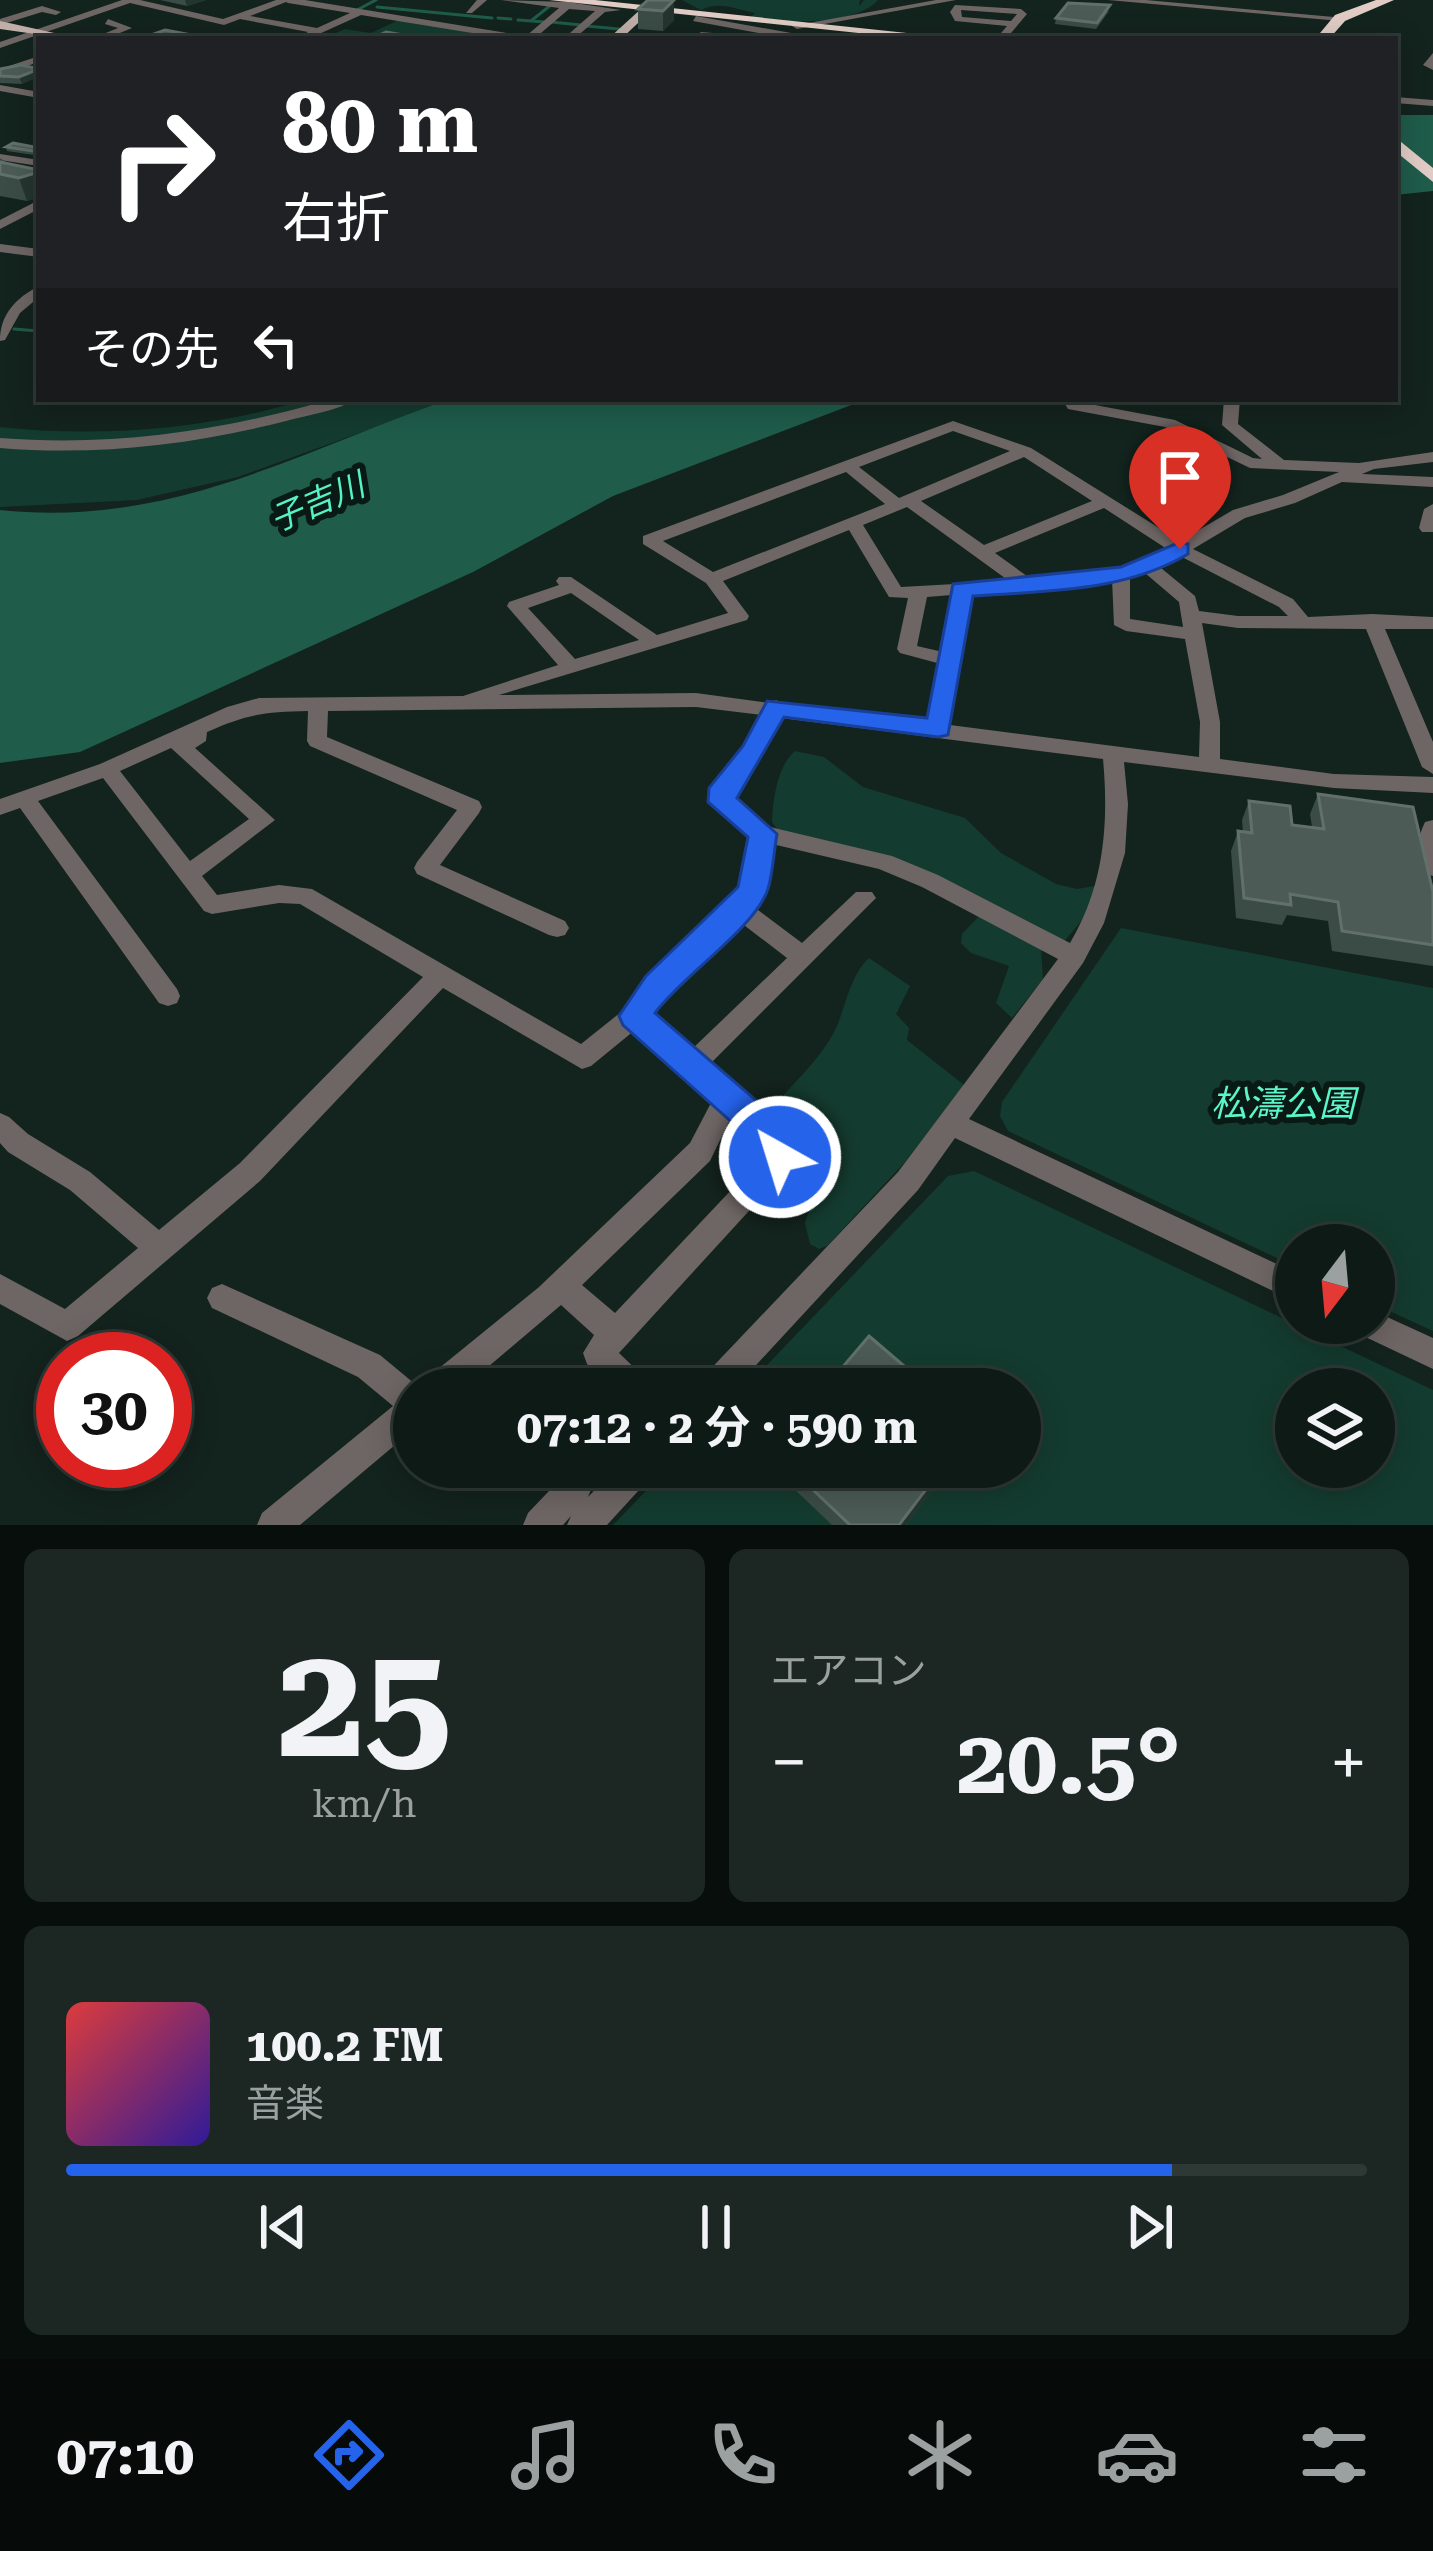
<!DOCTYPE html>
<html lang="ja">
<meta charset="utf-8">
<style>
:root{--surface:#0e1a16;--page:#1c2723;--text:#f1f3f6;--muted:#9ba1a1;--line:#2e3835;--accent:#2563eb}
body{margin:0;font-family:"Roboto Serif","Noto Sans JP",serif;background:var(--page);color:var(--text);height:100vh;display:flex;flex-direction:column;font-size:45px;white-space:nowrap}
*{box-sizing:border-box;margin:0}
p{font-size:39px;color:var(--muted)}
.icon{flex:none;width:66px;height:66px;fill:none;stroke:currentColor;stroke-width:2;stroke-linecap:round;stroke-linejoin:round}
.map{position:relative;height:1525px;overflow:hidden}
.panel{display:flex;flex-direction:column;gap:24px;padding:24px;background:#080e0c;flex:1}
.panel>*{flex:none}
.banner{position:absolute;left:36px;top:36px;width:1362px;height:366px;border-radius:0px;box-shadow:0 6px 30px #0003,0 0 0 3px var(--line);background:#202124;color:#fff;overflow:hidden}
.needle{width:78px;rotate:196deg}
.buttons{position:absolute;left:1275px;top:1224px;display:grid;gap:24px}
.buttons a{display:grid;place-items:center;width:120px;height:120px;border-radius:50%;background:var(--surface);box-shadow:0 6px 30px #0003,0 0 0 3px var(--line);font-size:60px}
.speed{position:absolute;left:36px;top:1332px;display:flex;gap:24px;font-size:60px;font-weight:700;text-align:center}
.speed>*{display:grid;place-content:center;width:156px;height:156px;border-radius:50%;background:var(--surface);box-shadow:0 6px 30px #0003,0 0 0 3px var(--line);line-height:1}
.speed .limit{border:18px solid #d22;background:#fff;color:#111}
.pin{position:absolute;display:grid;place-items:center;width:102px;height:102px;color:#fff;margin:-123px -51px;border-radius:50% 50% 50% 0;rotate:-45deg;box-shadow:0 0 12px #0007}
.pin .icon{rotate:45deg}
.me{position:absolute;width:132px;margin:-66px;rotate:321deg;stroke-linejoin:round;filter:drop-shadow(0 0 9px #0008)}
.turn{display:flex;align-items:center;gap:42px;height:252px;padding:0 48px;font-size:54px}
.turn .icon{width:156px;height:156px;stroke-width:2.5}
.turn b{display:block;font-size:84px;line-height:102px}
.then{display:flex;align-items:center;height:114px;padding:0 48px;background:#0003;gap:24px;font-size:45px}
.big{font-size:90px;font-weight:700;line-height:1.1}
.panel .tile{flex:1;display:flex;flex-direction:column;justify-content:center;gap:18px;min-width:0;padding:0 42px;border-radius:18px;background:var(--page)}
.panel .dial{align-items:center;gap:0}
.dial b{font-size:156px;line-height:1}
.song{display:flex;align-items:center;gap:36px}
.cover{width:144px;height:144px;border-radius:18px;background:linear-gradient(135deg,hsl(0 70% 55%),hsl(250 70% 35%))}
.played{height:12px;border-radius:6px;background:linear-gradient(90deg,var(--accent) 85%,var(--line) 85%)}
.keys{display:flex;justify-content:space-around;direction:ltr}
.heat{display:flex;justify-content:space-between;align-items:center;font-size:66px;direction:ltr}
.panel .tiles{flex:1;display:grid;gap:24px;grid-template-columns:1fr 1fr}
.tile:last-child{grid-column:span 2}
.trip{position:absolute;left:393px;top:1368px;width:648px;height:120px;border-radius:60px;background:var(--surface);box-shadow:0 6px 30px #0003,0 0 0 3px var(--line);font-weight:700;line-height:120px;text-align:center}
.tab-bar{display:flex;height:192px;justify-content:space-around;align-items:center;background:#060a09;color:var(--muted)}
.tab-bar .icon{width:84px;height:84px}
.tab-bar .active{color:var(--accent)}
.tab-bar b{font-size:54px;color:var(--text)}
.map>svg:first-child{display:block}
.green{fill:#143b2f;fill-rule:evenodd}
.water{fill:#1f5c4a}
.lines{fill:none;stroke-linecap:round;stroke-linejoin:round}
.stream{stroke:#1f5c4a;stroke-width:3}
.minor{fill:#6e6664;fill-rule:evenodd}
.major{fill:#c0afa9;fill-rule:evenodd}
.highway{fill:#e0ccc5;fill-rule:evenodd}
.wall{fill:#3b4c46}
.shaded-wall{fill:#24352f}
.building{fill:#4c5b56;stroke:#61706a;stroke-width:3}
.route{fill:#2563eb;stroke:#184099;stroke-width:3}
.labels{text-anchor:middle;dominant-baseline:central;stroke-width:12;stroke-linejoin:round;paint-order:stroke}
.water-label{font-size:33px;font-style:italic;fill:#56f2c5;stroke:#091a14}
.near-park-label{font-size:36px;font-style:italic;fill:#5af5c8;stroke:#091a14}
</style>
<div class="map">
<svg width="1433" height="1525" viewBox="0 0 1433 1525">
<rect width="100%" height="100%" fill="#13231d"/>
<g class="green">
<path d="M682,0H860L859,6L864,0H878C854,27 783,22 750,18L755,13C738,10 719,0 701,10Z"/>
<path d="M403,18L475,30L458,39H322L345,29L371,33Z"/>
<path d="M307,399H453L238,477L137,500L0,507V427C100,438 211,429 307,399Z"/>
<path d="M795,751L824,757L863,787L965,818L1001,853L1056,884L1077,889L1094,886L1097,889L1087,914L1063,943L944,882L777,829L772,822C773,799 777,766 795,751Z"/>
<path d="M981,914L1041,948L1043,979L1012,1018L996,1003L1009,966L971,953L961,943L962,934Z"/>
<path d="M1121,928L1433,988V1331L1374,1304V1245H1296V1267L1008,1131L1000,1116L1002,1102Z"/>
<path d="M869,958L910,986L896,1014L909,1028L907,1040L964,1085L905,1162L827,1246L819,1249L810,1244L805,1223L823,1170L821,1163L767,1124V1115C788,1087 816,1065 833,1034C846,1010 848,978 869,958Z"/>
<path d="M974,1171L1433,1390V1525H613L669,1467H1020V1389H744L948,1176ZM1296,1389H1374V1467H1296Z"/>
</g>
<g class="water">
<path d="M1395,115H1433V191L1395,195Z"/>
<path d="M450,399H867L613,496L473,572L80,752L0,763V510C170,528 295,453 450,399Z"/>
</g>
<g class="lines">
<g class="stream">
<path d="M377,7L492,18"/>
<path d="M357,10L376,0"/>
<path d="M498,18L511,19"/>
<path d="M518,20L545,22"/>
<path d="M532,20L551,5"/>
<path d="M551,22L581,25"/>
<path d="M586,26L619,29"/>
<path d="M14,329L39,331"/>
<path d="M137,399L149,403L180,399"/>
</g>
<g class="minor">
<path d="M122,0H140L223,19L276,0H305L526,36L559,8L501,0L568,2L621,10L605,12L574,39H563L595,11L569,9L534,39H509L361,15L308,39H295L308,32L240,19L224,25L130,3L0,48V42ZM286,2L288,3L350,13L317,28L250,16Z"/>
<path d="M477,0H487L472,13H466Z"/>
<path d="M936,0H956L797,29L792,26Z"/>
<path d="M1108,0H1146L1345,18L1340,21Z"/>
<path d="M955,5L1021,9L1027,14L1006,39H996L1007,26L955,21L950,12ZM961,10L1017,14L1011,21L962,17Z"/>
<path d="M42,6L61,12L56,15L42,12L0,25V19Z"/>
<path d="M696,16L808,36L813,39H792L693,21Z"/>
<path d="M108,19L132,28L105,39H91L118,28L105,24Z"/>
<path d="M701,32L737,35L742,38L692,39Z"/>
<path d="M1433,53V70L1423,65Z"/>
<path d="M39,56V62L0,75V69Z"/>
<path d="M0,85L39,92V98L0,91Z"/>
<path d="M1395,97L1433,100V106L1395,103Z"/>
<path d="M0,154L39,160V166L0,160Z"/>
<path d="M39,200V209L0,229V220Z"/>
<path d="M0,244L39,249V257L0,252Z"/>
<path d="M39,286V297L20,313L5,340L0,341C0,314 16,298 39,286Z"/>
<path d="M332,399H356C337,411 308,415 286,421C191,445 97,456 0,448V438C113,447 223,431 332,399Z"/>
<path d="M1062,399H1078L1079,402L1175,420L1253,458L1262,459L1222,425L1224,399H1240L1238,424L1284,460L1359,463L1433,452V462L1374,469L1362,474L1433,477V487L1342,482L1295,503L1245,518L1193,549L1293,599L1308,617L1372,614L1433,617V629H1385L1433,742V774L1422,767L1366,629L1238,628L1202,623L1220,722V759L1334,774L1433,777V793L1334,788L1124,762L1128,804L1125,853L1104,923L1083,963L969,1119L1296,1273V1302L955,1138L918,1190L734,1389H698L702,1378L898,1172L1058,959L922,887L879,869L772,844L765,890L754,907L802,943L856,892H872L876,898L709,1065L792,1136C797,1147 795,1155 790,1166L619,1353L645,1378L649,1389H612L587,1364L583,1353L594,1335L561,1305L462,1389H423L427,1378L539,1287L690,1143L712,1101L635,1030L591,1066L582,1069L443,988L260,1181L78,1336L67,1341L0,1304V1274L65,1309L138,1248L70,1190L8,1152L0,1143V1113L9,1117L28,1134L90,1172L159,1230L240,1163L423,977L300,904L279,903L212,914L204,911L103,778L38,801L177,989L180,996L177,1003L168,1006L159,1003L20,808L0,815V799L100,764L227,707L259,698L463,696L558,665L507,606L509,602L559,585L556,581L559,577H571L657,635L728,613L706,583L643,544V536L953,421L1031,448L1180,541L1233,510L1283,495L1339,472L1250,468L1165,427L1068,409ZM953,431L1010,451L899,498L859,467ZM1024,457L1092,501L984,545L921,501ZM846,472L885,504L713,572L663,541ZM907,507L1009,581L901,587L863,525ZM1104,508L1167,549L1144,563L1031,579L995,553ZM849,530L889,597L908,598L897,649L900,653L941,664L930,723L785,704L776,700L769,703L696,693L499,695L747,620L749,616L723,581ZM1180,556L1279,607L1288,616H1238L1199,611L1195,596L1161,568ZM1145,573L1179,602L1183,627L1130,619V576ZM1112,579L1114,625L1126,631L1185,639L1200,722L1199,757L950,725L971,594L1059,588ZM571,593L639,640L575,659L528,608ZM952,595L943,652L917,646L927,597ZM696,707L762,715L746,747L712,788L714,807L751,837L742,888L733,901L648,978L626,1008L581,1044L312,889L279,885L217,895L202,876L275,820L195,748L206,741L207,732C247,714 264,712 308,711L307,741L310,746L457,810L417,862L414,868L417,874L549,935L557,937L565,935L569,928L565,921L440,865L479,813L482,807L479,801L327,737L328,711ZM781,718L1103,759C1109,824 1104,886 1070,943L938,875L892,856L770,827L733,799L734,790L762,756ZM171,748L249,819L190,861L120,771ZM740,922L787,958L691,1050L650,1013L666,992ZM731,1117L767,1152L615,1313L582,1285L710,1161Z"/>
<path d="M1433,504V532H1422L1419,528L1424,509Z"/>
<path d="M1433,820V876L1425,874C1416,856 1416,840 1425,822Z"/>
<path d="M222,1284L380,1355L421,1389H414V1429L300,1525H257L262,1513L393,1406L358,1377L212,1308L207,1298L212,1288Z"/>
<path d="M1374,1311L1433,1338V1369L1357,1333L1353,1323H1374Z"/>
<path d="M518,1467H569L587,1476L592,1487L588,1497L617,1467H655L650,1478L607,1525H567L571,1516L563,1525H523L528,1513L549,1491L523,1478Z"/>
</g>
<g class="major">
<path d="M642,8L652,10L621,39H608Z"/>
<path d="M0,21L68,36L70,39L0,29Z"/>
</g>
<g class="highway">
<path d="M549,0H595L964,39H915Z"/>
<path d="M1376,0H1394L1345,21L1329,39H1315L1335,15Z"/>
<path d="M1395,137L1433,168V182L1395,151Z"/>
</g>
</g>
<g class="wall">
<path d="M160,0H206L187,6Z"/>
<path d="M674,0V20L663,31L638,29V9Z"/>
<path d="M1109,11L1096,29L1055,24L1056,18Z"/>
<path d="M0,69H39L22,84L0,83Z"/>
<path d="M6,147L39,148V152L34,155L7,151Z"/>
<path d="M0,158L11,165L39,170V197L27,201L0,196Z"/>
<path d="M1318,794L1433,892V966L1332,951L1328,921L1287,915L1282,925L1236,918L1231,851L1238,831L1243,832L1242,820L1249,801L1292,825L1312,827L1310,814Z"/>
<path d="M771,1467H950L906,1525H832Z"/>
</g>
<g class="shaded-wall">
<path d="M185,0H206L187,6Z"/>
<path d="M674,0V20L663,31V11Z"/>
<path d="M39,69V77L22,84L19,77Z"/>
<path d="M39,172V197L27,201L19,178Z"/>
<path d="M943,1467H950L906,1525H899Z"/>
</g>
<g class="building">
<path d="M648,0H674L663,11L638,9Z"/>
<path d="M1068,3L1110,5L1097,23L1056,18Z"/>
<path d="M165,30L192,35L183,39H140Z"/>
<path d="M386,32L426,39H370Z"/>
<path d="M21,65L39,69L19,77L0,76V69Z"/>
<path d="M13,143L39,148L33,151L6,147Z"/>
<path d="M0,162L39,170V172L19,178L0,174Z"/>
<path d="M1318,794L1413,807L1433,892V945L1342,931L1338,902L1290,894L1291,905L1244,898L1238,831L1252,833L1249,801L1290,806L1292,825L1324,829Z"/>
<path d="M869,1336L931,1389H824Z"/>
<path d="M789,1467H943L899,1525H850Z"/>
</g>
<path class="route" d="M1180,542L1188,544V554C1124,592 1046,591 973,596L948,735L938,737L784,717L737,798L777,834C774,851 773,872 768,889C755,928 682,976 655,1013L795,1134L800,1145L793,1168L780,1173L767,1168L764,1151L623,1025L619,1016L646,976L738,887L748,837L708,802L709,788L743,746L767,701L927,718L953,584L1121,567Z"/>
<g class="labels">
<g class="water-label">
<text transform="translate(317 502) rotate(-23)">子吉川</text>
</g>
<g class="near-park-label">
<text x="1283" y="1104">松濤公園</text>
</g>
</g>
</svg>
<div class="buttons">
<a><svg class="needle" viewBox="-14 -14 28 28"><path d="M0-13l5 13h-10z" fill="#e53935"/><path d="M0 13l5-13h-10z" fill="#9ba1a1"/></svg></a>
<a><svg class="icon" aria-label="layers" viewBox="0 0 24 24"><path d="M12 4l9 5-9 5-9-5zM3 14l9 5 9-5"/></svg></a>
</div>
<div class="speed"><div class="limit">30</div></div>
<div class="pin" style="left:1180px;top:549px;background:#d93025"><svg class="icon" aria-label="arrive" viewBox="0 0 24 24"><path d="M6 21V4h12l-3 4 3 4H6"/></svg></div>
<svg class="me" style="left:780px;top:1157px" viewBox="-20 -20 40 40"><circle r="17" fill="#2563eb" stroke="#fff" stroke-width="3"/><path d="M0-11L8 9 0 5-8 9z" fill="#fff"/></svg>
<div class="trip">07:12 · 2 分 · 590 m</div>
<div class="banner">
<div class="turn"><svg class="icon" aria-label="right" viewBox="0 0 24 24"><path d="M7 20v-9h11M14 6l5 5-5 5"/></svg><div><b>80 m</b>右折</div></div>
<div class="then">その先<svg class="icon" aria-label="left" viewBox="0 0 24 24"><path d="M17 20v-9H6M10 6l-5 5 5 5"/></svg></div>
</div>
</div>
<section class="panel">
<div class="tiles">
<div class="tile dial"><b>25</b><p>km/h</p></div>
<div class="tile"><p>エアコン</p>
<div class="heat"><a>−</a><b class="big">20.5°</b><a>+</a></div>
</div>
<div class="tile">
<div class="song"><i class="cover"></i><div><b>100.2 FM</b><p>音楽</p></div></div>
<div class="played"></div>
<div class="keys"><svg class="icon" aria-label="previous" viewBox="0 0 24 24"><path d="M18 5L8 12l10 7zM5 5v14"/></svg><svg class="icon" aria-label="pause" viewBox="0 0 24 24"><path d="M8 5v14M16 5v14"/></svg><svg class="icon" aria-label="next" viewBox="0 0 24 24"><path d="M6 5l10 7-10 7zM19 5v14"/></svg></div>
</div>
</div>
</section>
<nav class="tab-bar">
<b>07:10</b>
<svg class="icon active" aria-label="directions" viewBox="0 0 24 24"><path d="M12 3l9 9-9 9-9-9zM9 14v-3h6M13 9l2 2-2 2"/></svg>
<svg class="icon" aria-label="music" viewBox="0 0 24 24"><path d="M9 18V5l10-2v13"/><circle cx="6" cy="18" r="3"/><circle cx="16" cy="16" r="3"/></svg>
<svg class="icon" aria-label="phone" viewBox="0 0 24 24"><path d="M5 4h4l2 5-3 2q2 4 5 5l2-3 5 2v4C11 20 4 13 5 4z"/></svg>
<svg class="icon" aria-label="climate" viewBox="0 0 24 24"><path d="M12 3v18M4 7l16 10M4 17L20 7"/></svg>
<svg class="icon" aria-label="car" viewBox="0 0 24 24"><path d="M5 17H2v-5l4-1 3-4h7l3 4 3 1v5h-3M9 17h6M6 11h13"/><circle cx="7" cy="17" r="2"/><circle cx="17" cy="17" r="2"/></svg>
<svg class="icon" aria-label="filters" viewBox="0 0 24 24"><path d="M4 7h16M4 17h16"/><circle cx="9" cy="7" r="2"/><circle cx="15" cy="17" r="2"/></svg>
</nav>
